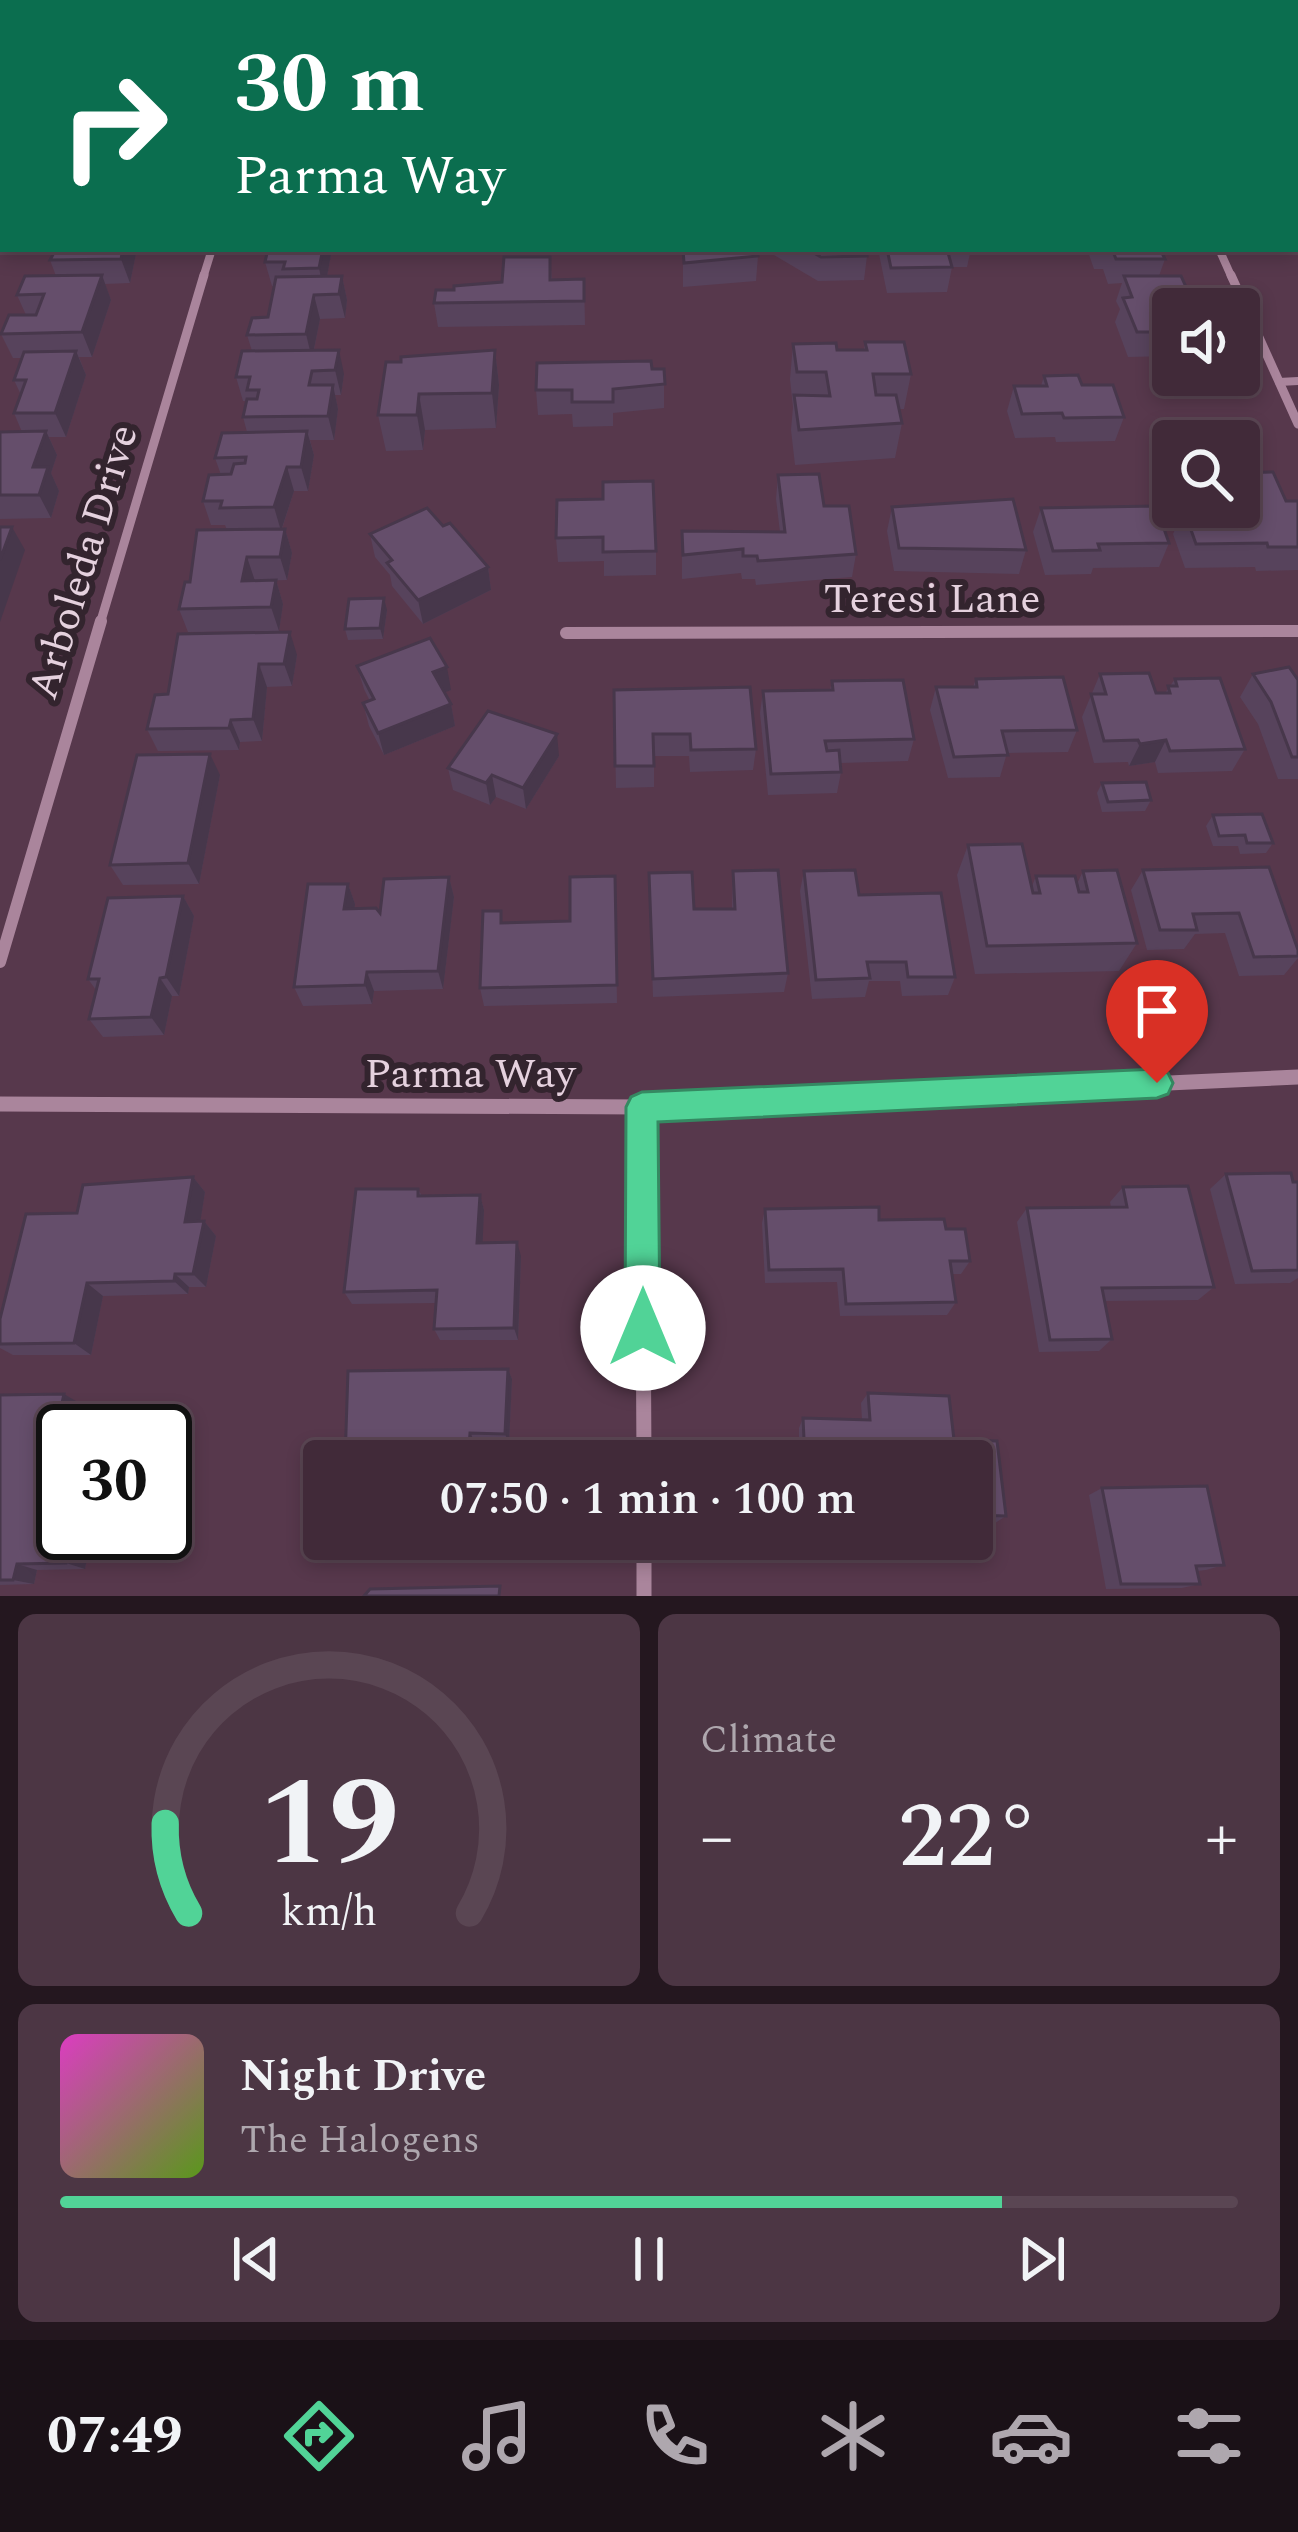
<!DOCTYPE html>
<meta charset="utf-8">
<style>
:root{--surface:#412a39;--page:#4c3644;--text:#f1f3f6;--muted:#aea7ae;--line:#5a4653;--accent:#51d397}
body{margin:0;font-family:Spectral,serif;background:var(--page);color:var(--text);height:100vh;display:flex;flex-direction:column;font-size:45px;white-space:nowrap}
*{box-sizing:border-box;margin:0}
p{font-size:39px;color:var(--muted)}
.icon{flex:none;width:66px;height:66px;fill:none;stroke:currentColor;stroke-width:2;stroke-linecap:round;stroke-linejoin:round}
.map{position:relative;height:1596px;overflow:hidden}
.panel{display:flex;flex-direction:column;gap:18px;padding:18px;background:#24171f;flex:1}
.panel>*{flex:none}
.guide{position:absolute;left:0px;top:0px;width:1299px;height:252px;box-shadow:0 6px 18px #0003,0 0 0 3px var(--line);background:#0b6e4f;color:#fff;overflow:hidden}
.fabs{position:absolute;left:1152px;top:288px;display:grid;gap:24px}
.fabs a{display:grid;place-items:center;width:108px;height:108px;border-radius:12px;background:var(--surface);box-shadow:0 6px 18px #0003,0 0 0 3px var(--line);font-size:60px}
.speed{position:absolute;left:36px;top:1404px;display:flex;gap:24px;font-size:60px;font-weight:700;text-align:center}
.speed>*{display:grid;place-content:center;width:156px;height:156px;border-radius:50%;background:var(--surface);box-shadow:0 6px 18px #0003,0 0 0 3px var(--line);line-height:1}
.speed .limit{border:6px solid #111;border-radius:18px;background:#fff;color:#111}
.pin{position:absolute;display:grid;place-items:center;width:102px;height:102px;color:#fff;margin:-123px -51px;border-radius:50% 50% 50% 0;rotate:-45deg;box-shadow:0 0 12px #0007}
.pin .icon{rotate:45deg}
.me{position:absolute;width:132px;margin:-66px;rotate:0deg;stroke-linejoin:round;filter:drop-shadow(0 0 9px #0008)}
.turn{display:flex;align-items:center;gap:42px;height:252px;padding:0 36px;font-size:54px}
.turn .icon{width:156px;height:156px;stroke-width:2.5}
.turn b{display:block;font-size:84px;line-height:102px}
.big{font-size:90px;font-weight:600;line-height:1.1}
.panel .widget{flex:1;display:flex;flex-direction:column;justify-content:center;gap:18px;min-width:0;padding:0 42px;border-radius:18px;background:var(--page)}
.panel .dial{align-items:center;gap:0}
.dial svg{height:312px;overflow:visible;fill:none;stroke:var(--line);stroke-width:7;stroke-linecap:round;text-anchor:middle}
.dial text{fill:var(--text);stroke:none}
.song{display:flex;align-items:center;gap:36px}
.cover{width:144px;height:144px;border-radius:18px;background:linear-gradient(135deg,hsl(310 70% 55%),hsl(90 70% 35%))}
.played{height:12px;border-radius:6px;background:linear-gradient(90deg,var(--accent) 80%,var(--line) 80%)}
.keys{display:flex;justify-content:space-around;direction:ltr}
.heat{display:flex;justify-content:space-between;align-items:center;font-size:66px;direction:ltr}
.panel .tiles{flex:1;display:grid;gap:18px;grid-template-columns:1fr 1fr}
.widget:last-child{grid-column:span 2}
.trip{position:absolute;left:303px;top:1440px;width:690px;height:120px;border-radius:12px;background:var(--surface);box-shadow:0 6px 18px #0003,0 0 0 3px var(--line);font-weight:600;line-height:120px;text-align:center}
.menu{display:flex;height:192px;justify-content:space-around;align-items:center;background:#1a1117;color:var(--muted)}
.menu .icon{width:84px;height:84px}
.menu .active{color:var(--accent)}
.menu b{font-size:54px;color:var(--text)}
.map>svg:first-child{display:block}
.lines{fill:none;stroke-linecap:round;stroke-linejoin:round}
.lane{stroke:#aa859c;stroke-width:8}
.street-far3{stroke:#aa859c;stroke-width:8}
.street-far2{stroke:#aa859c;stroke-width:9}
.street-far1{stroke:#aa859c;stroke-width:12}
.street{stroke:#aa859c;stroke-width:15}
.secondary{fill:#aa859c;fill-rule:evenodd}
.wall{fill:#57435c}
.shaded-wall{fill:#47374b}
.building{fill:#654e6b;stroke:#47374b;stroke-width:3}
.route{fill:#51d397;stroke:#358962;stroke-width:3}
.labels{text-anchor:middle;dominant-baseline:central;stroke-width:12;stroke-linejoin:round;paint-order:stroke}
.street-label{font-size:42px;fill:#e5d1de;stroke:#33242e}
</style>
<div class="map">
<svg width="1298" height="1596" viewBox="0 0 1298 1596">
<rect width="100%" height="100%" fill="#57384c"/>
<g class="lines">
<path class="lane" d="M1279,382L1298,381"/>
<g class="street-far3">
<path d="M1219,249L1232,278"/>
<path d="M203,278L212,249"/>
</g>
<g class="street-far2">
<path d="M1231,275L1298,424"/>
<path d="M100,624L204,275"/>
</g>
<g class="street-far1">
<path d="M566,633L1298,631"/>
<path d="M0,962L101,621"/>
</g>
<g class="street">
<path d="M0,1104L642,1107L1298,1077"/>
<path d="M642,1107L644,1461"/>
<path d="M644,1539V1596"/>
</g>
<g class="secondary">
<path d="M87,0H101L85,3Z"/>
<rect x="1296" y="104" width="2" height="10"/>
<rect x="0" y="108" width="3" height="10"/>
</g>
</g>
<g class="wall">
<rect x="561" y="0" width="50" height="3"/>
<rect x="662" y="0" width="50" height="3"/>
<rect x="733" y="0" width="51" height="3"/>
<rect x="803" y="0" width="52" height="3"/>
<path d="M875,0H923V3H876Z"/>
<path d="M1100,0H1255L1237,1L1236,3H1125L1101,2Z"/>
<path d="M1271,0H1298V20H1296V3H1274Z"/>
<rect x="0" y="145" width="3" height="42"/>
<path d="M1296,173H1298V251L1296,248Z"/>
<path d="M137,249L130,283L105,284L111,300L92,357H79L86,375L66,437H49L57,455L51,473L59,491L51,518L0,519V432H22L14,413L21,395L14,380L22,358H13L1,334L26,315L17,295L56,276L50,260Z"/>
<path d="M268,249H332L327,276H342L347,300L345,318L320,319L314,350L344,374L341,395H335L338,409L334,440H310L314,455L308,491H294L282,529H285L292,553L287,580L255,581L276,580L283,604L279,631L188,632L179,609L190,582L227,530L225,525H211L203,501L221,475L215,458L247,432L243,417L246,401H243L236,377L252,351L247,335L268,317L274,286H272L265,262Z"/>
<path d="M463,249H542V251L464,252Z"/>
<path d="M683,249L758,256L756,281L683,287Z"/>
<path d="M773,249H866L867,256L864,280L818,281L774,255Z"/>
<path d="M878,249H971L967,267H952L947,292L887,293Z"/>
<path d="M1087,249H1160L1165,259L1159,276L1173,309V356L1128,357L1115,322L1120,309L1116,301L1122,283L1108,284L1103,269H1094Z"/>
<path d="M550,257L552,280L584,279L585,325L438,327L434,303L454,290L502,282Z"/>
<path d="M865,342L911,374L904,409H899L902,423L895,458L795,465L791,430L793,407L790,379L793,344L837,350H864Z"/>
<path d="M495,350L499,385L496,428L425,430L423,450L386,451L378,415L401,362Z"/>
<path d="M652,369H664V408L613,413V426L573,427L572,414L538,415L536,390Z"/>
<path d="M1044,376L1082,385L1124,417L1115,441L1056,442L1055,437L1015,438L1007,411L1014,386H1041Z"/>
<path d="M1239,473L1286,501H1298V570L1256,571L1255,567L1185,568L1173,534L1184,510H1192L1193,507H1239Z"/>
<path d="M778,475L824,506L856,554L852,577L756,585L755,579H742L741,573L682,579V531L780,532L776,499Z"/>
<path d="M603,499L656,551V575L604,576V561L558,562L556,538Z"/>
<path d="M892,507L1026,550L1019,574L894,571L887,531Z"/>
<path d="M1041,508L1169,543L1159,567L1093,568L1091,574L1045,575L1033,532Z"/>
<path d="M443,526L488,567L491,590L423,624L392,586L390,575L375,557L370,534Z"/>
<path d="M387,610L383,639L348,640L345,629Z"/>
<path d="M178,634L297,655L292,686L267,687L262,741L240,742L239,750L158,751L147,729L168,694Z"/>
<path d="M357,666L451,690L444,692L451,704L455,726L384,755L369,726L363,703L370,701L364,689Z"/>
<path d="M1100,674L1156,693H1165L1175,679L1245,749L1232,771L1158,773L1155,762L1129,766L1128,762L1094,763L1082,717Z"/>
<path d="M1253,674L1298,680V779H1278L1258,724L1240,697Z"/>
<path d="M976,679L1077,730L1068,752L1007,753L1000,777L948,778L930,710L936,687H973Z"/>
<path d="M832,681L914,739L908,761L840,763L841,772L837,793L768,795L760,713L763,691L830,690Z"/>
<path d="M614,690L756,749L753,770L690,772L689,756H654V787L616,788Z"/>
<path d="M559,756L526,809L496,797L490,805L453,790L448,768Z"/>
<path d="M220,775L199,884L123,885L110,865Z"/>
<path d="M1102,783L1151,800L1145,811L1102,812L1097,793Z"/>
<path d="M1213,815L1273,843L1266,853L1240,854L1238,846H1213L1206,826Z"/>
<path d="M968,845L1032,886L1036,876L1077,884L1083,871L1137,943L1119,971L975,974L957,875Z"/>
<path d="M1269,867L1298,950V958L1284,975L1239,976L1225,933L1195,934L1184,949L1147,950L1131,890L1143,870Z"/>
<path d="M733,871L788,973L784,992L653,997L649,873L694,909H732Z"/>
<path d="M804,871L859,895L955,977L948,995L902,996L900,981H869L865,997L812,999L800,891Z"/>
<path d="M615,876L617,1003L484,1006L480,988L503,923L570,921Z"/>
<path d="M449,877L454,897L443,989L374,991L372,1004L303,1006L294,987L348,884L355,904L354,908L380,913Z"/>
<path d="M183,896L194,916L179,996H172L164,1035L103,1037L89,1019L96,990L88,979Z"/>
<path d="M1226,1174L1298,1182V1278L1290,1283L1235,1284L1210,1189Z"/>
<path d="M193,1177L205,1192L200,1222L204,1221L216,1236L206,1287H189L188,1294L103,1296L91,1355H13L0,1348V1319L77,1213Z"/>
<path d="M1123,1187L1214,1287L1198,1300L1104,1301L1112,1339L1099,1351L1039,1352L1017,1222L1027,1208L1111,1207L1110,1202Z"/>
<path d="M418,1189L422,1196L480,1195L484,1210L482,1242L521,1256L518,1340H440L434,1329L436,1303L352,1304L344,1292Z"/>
<path d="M765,1209L946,1229L970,1261L961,1274H952L956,1302L947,1315L840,1316L837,1282L765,1283L762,1223Z"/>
<path d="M508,1369L512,1379L509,1443L475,1442L345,1461Z"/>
<path d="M868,1393L949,1396L954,1440L997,1441L1006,1516L995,1523L972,1522V1461H778V1448L782,1439H799V1428L803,1418L862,1420L861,1403Z"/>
<path d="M0,1395L81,1404L75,1431H63V1533H92L85,1569L37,1570L34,1584L0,1585Z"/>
<path d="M324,1474V1539H505L324,1542L314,1536Z"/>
<path d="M1102,1488L1224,1565L1206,1570L1197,1571L1200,1584L1182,1588L1106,1589L1089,1495Z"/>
<path d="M780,1539H852L853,1556L846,1561L781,1560Z"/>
</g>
<g class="shaded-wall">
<path d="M0,0H22L24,3H3V26L0,28Z"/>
<path d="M123,249H137L130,283L121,259Z"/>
<path d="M323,249H332L324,293L319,268Z"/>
<path d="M102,275L111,300L92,357L82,332Z"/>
<path d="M342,276L347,300L345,318L339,294Z"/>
<path d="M314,295L320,319L312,359L306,334Z"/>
<path d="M339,350L344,374L341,395L335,370Z"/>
<path d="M495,350L499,385L496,428L492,393Z"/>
<path d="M76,351L86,375L66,437L55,413Z"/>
<path d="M333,385L338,409L334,440L328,416Z"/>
<path d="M419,394L425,430L423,450L417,415Z"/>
<path d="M46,431L57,455L51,473L59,491L51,518L39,495L33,467Z"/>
<path d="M307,431L314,455L308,491L301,467Z"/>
<path d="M287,467L294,491L281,531L274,507Z"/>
<path d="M12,527L25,550L0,622V560Z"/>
<path d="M285,529L292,553L287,580L280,557Z"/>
<path d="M247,557L255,581H242Z"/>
<path d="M488,567L491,590L423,624L418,600Z"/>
<path d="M276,580L283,604L279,631L271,607Z"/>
<path d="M384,598L387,610L383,639L380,628Z"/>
<path d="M290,632L297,655L292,686L284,664Z"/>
<path d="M259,664L267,687L262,741L253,719Z"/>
<path d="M447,667L451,690L438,695L433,672Z"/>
<path d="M451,704L455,726L384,755L378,733Z"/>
<path d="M231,720L240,742L239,750L229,728Z"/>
<path d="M557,734L559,756L526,809L523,788Z"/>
<path d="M1166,740L1155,762L1129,766L1140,744Z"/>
<path d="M210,754L220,775L199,884L188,863Z"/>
<path d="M492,775L496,797L490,805L486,783Z"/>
<path d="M449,877L454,897L443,989L438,971Z"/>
<path d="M348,884L355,904L352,928L344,909Z"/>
<path d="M183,896L194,916L179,996L166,977Z"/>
<path d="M367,972L374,991L372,1004L365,985Z"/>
<path d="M160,978L172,996L164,1035L151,1017Z"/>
<path d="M193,1177L205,1192L198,1236L185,1222Z"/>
<path d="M480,1195L484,1210L482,1256L477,1243Z"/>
<path d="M204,1221L216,1236L206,1287L193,1274Z"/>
<path d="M517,1242L521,1256L518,1340L514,1328Z"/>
<path d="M175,1274L189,1287L188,1294L174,1281Z"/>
<path d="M87,1283L103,1296L91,1355L74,1343Z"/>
<path d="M508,1369L512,1379L509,1443L505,1434Z"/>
<path d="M64,1394L81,1404L75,1431H63V1452L52,1447Z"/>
<path d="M470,1433L475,1442L474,1461H468Z"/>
<path d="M73,1533H92L85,1569L66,1563Z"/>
<path d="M17,1564L37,1570L34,1584L13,1580Z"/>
</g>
<g class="building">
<path d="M136,0H200L199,3H135Z"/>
<path d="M1296,173H1298V207L1296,204Z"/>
<path d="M56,249H123L121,259L50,260Z"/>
<path d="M268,249H323L319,268L283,269L285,262H265Z"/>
<path d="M683,249H757L758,256L684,263Z"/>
<path d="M807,249H866L867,256L821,257Z"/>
<path d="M887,249H947L952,267L891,268Z"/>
<path d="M1112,249H1160L1165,259H1116Z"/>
<path d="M504,257H550V280L584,279V301L434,303L436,290H454V286L502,282Z"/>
<path d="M102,275L82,332L1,334L9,315H36L44,294L17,295L25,276Z"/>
<path d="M342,276L339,294L314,295L306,334L247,335L252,318L268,317L276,277Z"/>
<path d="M1124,276H1181L1196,309H1173V332H1137L1123,298L1132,297Z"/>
<path d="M865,342H904L911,374H873L876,395H896L902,423L799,430L794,395L830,396L826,372H797L793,344L836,343L837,350H867Z"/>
<path d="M339,350L335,370L312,371L309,385H333L328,416L243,417L247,399H257L259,390H247L250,377H236L242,351Z"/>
<path d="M495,350L492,393L419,394L417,415H378L386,362H401V357Z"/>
<path d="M76,351L55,413H14L26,380H14L24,352Z"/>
<path d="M651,361L652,369H664L665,384L613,389V402H572V390H536L537,363Z"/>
<path d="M1078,375L1082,385H1113L1124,417L1064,418L1062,413L1022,414L1014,386H1047L1044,376Z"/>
<path d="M46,431L33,467H48L39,495H0V432Z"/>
<path d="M307,431L301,467H287L274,507L220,508L222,501H203L209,475L231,474L234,464L245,463L246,457L215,458L222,433Z"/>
<path d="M1273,472L1286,501H1298V547H1268L1267,543L1196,544L1184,510H1198L1197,507H1239V502L1251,501L1239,473Z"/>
<path d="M819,474L824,506H849L856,554L758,561L757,556H743V549L683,555L682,531L785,532L778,475Z"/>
<path d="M653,481L656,551L603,552V537L556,538L557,500L603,499V482Z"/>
<path d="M1013,499L1026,550L899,548L892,507Z"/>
<path d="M1156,506L1169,543L1098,544L1100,550L1053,551L1041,508Z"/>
<path d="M427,508L443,526L450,523L488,567L418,600L387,563L392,560L370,534Z"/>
<path d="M0,527H12L0,560Z"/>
<path d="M285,529L280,557H247L242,581L276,580L271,607L179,609L185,582H190L197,530Z"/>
<path d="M384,598L380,628L345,629L349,599Z"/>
<path d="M290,632L284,664H259L253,719L231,720L229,728L147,729L155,695L168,694L178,634Z"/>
<path d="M430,638L447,667L433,672L451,704L378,733L363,703L374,699L357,666Z"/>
<path d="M1289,667L1298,680V757H1292L1271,702L1253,674Z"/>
<path d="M1149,673L1156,693H1170L1168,686H1177L1175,679L1220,678L1245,749L1170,751L1166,740L1140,744L1138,740L1104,741L1091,694H1106L1100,674Z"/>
<path d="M1063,677L1077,730L1002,731L1008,755L954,757L936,687H977L976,679Z"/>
<path d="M903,680L914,739L825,741L827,751L839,750L841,772L771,774L763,691L833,690L832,681Z"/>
<path d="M750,687L756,749L691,750L690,734H653L654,766H615L614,690Z"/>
<path d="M488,711L557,734L523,788L492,775L486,783L448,768Z"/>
<path d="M210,754L188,863L110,865L137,755Z"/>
<path d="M1146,782L1151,800L1108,802L1102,783Z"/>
<path d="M1262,814L1273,843H1247L1245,835L1219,836L1213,815Z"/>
<path d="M1022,844L1033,893H1040L1036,876H1075L1079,892H1088L1083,871L1117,870L1137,943L987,946L968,845Z"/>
<path d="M1269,867L1298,950V956L1254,957L1239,913L1193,914L1197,930H1160L1143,870Z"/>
<path d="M778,870L788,973L653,979L649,873L692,872L694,909H735L733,871Z"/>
<path d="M855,870L859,895L941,893L955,977H908L906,962H867L870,978L816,980L804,871Z"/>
<path d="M615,876L617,985L480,988L483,911H501V923L570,921V877Z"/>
<path d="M449,877L438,971L367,972L365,985L294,987L308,884H348L344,909L376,908L380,913L384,879Z"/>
<path d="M183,896L166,977L160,978L151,1017L89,1019L99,979H88L108,898Z"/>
<path d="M1291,1173L1293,1182H1298V1270L1252,1271L1226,1174Z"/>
<path d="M193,1177L185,1222L204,1221L193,1274H175L174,1281L87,1283L74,1343L0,1344V1319L26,1214L77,1213L83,1185Z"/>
<path d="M1188,1186L1214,1287L1102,1288L1112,1339L1050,1340L1027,1208L1127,1207L1123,1187Z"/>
<path d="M356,1189H418V1196L480,1195L477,1243L517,1242L514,1328L434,1329L437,1290L344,1292Z"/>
<path d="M879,1207V1220L944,1219L946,1229H965L970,1261H950L956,1302L846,1304L843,1269L769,1270L765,1209Z"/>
<path d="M508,1369L505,1434L470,1433L468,1461H345L348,1371Z"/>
<path d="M868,1393L949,1396L954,1440L997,1441L1006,1516L972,1515V1461H782V1439H804L803,1418L870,1420Z"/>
<path d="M64,1394L52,1447H63V1533H73L66,1563L17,1564L13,1580H0V1395Z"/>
<path d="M324,1474V1536H314L321,1475Z"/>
<path d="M1207,1486L1224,1565L1196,1566L1200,1584H1121L1102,1488Z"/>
<path d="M784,1539H852L853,1556L785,1554Z"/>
<path d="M500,1586L499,1596H364L370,1589Z"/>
</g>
<path class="route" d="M1157,1069L1168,1073L1173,1083L1168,1094L1157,1098L658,1122L660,1328L655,1341L643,1346L631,1341L625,1328L626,1107L631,1097L642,1092Z"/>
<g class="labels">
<g class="street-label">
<text transform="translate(84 562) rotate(-73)">Arboleda Drive</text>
<text x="932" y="599">Teresi Lane</text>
<text x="470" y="1074">Parma Way</text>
</g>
</g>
</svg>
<div class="fabs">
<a><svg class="icon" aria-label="sound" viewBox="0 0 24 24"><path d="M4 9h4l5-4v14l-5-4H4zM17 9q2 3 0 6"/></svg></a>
<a><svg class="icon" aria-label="search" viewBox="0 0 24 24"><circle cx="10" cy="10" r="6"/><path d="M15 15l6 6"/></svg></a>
</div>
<div class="speed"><div class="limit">30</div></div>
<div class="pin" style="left:1157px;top:1083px;background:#d93025"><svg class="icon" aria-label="arrive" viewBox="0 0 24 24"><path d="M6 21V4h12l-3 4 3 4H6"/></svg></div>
<svg class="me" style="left:643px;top:1328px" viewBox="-20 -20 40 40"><circle r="19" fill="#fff"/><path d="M0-13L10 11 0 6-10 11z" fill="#51d397"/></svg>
<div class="trip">07:50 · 1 min · 100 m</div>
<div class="guide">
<div class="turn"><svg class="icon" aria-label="right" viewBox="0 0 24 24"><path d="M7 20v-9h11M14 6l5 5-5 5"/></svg><div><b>30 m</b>Parma Way</div></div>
</div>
</div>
<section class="panel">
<div class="tiles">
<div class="widget dial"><svg viewBox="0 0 100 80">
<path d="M14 69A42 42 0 1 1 86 69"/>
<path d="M14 69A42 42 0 0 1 8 46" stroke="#51d397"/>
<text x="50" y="56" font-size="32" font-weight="700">19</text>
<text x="50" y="72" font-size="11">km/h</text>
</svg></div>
<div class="widget"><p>Climate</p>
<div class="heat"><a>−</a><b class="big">22°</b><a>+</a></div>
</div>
<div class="widget">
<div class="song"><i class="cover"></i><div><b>Night Drive</b><p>The Halogens</p></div></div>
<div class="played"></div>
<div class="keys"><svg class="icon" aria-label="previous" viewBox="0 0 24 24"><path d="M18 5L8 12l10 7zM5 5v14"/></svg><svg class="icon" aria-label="pause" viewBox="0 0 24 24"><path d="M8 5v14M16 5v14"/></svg><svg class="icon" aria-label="next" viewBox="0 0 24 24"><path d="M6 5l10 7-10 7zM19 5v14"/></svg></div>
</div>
</div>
</section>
<nav class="menu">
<b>07:49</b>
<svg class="icon active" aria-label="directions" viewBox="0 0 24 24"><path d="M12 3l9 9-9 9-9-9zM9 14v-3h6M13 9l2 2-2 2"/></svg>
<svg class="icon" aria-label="music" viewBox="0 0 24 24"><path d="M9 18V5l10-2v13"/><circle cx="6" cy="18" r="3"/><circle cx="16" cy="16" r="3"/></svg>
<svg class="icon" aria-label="phone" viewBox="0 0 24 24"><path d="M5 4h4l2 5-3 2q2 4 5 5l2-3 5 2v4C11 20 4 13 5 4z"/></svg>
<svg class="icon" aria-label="climate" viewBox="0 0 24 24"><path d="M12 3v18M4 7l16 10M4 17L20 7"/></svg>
<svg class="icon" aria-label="car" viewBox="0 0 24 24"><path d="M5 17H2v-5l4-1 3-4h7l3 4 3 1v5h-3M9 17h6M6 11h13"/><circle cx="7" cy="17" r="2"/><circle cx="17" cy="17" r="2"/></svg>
<svg class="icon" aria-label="filters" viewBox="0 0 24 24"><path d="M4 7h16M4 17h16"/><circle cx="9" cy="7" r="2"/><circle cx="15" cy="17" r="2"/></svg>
</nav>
